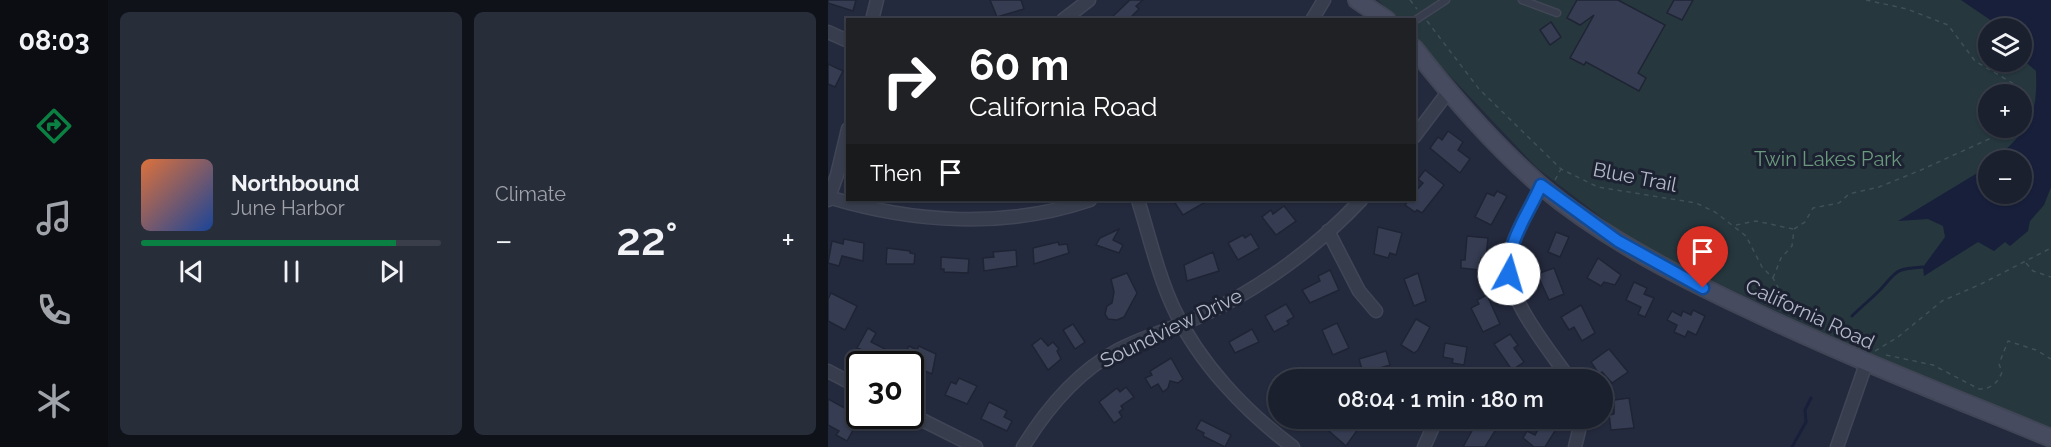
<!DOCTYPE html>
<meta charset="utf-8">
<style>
:root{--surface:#1b202e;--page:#282d3a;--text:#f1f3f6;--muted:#a0a3aa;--line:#393e4a;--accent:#0b8043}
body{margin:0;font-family:Raleway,sans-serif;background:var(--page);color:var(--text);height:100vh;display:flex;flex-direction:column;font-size:22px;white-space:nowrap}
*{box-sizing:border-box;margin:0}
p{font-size:20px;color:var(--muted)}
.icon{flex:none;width:33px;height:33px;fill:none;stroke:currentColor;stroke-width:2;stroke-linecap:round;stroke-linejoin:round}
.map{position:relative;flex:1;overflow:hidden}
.details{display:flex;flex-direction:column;gap:12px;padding:12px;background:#0f1219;width:720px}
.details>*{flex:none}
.banner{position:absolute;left:18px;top:18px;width:570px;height:183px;border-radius:0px;box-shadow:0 2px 4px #0004,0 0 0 2px var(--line);background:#202124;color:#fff;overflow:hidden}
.tools{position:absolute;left:1150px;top:18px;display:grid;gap:12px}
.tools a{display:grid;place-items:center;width:54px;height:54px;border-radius:50%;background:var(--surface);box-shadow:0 2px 4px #0004,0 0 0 2px var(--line);font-size:30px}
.speed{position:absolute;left:18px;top:351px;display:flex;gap:12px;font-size:30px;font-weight:700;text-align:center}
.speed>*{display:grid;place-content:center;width:78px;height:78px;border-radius:50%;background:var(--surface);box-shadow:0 2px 4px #0004,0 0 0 2px var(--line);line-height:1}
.speed .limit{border:3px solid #111;border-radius:9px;background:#fff;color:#111}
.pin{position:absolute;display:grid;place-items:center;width:51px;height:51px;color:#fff;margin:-62px -26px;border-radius:50% 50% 50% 0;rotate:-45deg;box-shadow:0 0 6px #0007}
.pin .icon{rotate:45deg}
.me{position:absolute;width:66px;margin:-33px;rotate:6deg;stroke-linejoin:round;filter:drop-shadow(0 0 4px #0008)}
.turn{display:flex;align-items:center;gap:21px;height:126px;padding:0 24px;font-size:27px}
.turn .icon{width:78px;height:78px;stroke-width:2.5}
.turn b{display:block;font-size:42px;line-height:51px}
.then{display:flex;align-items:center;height:57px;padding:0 24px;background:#0003;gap:12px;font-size:22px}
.big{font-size:45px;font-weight:600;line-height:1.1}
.details .tile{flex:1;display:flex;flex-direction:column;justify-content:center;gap:9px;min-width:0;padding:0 21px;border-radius:9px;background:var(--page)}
.song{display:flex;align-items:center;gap:18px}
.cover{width:72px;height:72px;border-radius:9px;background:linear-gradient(135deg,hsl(20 70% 55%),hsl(220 70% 35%))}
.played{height:6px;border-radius:3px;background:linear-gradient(90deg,var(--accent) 85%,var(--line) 85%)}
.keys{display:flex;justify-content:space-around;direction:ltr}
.heat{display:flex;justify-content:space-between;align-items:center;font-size:33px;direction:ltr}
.details .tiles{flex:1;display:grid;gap:12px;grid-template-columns:repeat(2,1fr)}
.trip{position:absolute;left:440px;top:369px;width:345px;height:60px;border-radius:30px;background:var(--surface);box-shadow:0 2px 4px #0004,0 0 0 2px var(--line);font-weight:600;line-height:60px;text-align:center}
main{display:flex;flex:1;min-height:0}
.tab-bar{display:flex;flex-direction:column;width:108px;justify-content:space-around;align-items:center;background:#0b0d12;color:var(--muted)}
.tab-bar .icon{width:42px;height:42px}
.tab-bar .selected{color:var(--accent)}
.tab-bar b{font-size:27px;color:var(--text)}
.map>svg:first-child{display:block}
.green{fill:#26373e;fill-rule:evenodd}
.water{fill:#171f3b}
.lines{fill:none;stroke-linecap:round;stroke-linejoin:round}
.stream{stroke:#171f3b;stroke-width:3}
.building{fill:#363d53;stroke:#1f2434;stroke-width:1.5}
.service-casing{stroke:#414656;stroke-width:9}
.minor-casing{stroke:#414656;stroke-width:15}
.secondary-casing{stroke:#414656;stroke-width:20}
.path{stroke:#3f5056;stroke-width:1.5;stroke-dasharray:4.5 4.5;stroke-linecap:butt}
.service{stroke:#383d4d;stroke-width:6}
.minor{stroke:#383d4d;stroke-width:12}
.secondary{stroke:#464b60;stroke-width:16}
.route-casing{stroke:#114b97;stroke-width:15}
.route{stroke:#1a73e8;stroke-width:10}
.labels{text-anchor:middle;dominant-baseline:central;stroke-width:6;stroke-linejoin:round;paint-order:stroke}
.park-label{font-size:20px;fill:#6b997d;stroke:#1d2232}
.street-label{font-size:20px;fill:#b4b8c8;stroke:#1d2232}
</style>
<main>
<nav class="tab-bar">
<b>08:03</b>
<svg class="icon selected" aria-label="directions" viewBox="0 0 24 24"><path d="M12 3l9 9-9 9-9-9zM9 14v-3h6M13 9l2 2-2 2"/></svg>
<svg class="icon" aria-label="music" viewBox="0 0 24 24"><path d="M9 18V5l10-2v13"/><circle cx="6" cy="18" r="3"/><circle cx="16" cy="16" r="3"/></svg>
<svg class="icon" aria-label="phone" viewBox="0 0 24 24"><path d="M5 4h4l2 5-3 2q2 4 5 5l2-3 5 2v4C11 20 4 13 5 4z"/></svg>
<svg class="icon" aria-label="climate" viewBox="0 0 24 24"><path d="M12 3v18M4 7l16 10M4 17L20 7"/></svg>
</nav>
<section class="details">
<div class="tiles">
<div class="tile">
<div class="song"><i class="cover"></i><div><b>Northbound</b><p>June Harbor</p></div></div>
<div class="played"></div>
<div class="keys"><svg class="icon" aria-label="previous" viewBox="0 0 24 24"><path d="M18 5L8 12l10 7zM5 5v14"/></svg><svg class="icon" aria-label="pause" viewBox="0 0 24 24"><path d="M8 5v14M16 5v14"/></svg><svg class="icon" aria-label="next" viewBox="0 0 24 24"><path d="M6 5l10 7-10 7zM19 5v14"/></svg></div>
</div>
<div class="tile"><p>Climate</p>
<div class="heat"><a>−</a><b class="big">22°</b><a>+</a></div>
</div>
</div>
</section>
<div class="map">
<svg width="1223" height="447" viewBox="0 0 1223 447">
<rect width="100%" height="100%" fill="#242a3d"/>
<path class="green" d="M550,0H1223V429L1041,354L812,247L709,168L587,39L586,20L569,19ZM1161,28H1194V62H1161ZM1161,94H1194V128H1161ZM1161,160H1194V194H1161Z"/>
<path class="water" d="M1133,0H1223V187L1216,205L1202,221L1200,231L1182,246L1177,242L1166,251L1150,242L1096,276L1095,267L1117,237L1115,226L1100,219L1070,221L1161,166V194H1194V160H1167C1200,129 1210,118 1208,71L1194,59V28H1174Z"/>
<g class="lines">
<g class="stream">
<path d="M1024,316C1033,307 1043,299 1052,290C1070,270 1066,269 1095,267"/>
<path d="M964,447L978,422L977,410L983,398"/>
</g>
</g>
<g class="building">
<path d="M0,0H28L25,11L0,3Z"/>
<path d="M162,0H193L196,9L169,17Z"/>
<path d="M302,0H315L308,6L311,9L300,20H281Z"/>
<path d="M749,0H790L837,25L810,73L818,78L811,91L758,62L756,65L742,58L766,15L752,25L739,18Z"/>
<path d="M846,0H865L854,20L839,13Z"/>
<path d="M723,22L733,37L722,45L712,30Z"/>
<path d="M0,64L15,71L7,87L0,84Z"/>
<path d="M620,131L635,142L630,150L642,159L632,173L602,148L610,137L614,140Z"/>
<path d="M597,170L616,185L594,213L589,210L587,212L577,205L581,200H586V193L595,183L590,179Z"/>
<path d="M669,191L679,196L663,225L647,217L659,193L666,196Z"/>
<path d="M345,200H381L355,215Z"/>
<path d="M456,206L468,221L448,235L434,217L443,210L445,214Z"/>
<path d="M550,227L574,233L568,255L562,253L560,258L546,254Z"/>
<path d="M291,229L285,240L295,245L291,253L268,245L272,238Z"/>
<path d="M728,232L741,237L732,257L720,252Z"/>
<path d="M423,234L431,248L410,260L400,243L415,235L417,238Z"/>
<path d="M639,236L660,238L658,256L653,258L652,270L633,268V260H637Z"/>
<path d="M16,239L36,243L35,261L14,256L11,266L0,263L4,241L15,244Z"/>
<path d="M230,242L231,245L239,244L241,253L206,264L205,248Z"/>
<path d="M59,248L82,251V253L87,254L86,264H58Z"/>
<path d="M188,250L189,266L156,271L155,258L166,257L165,252Z"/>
<path d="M385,252L391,271L359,281L356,265Z"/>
<path d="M113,257L141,259L140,273L116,272V269H113Z"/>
<path d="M770,258L793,275L787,285L776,282L773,286L759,278Z"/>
<path d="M726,268L736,294L721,300L709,274Z"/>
<path d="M502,270L511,290L482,303L474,290L492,281L490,276Z"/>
<path d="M299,273L309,293L296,317L289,320L280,319L277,314L279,306L284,303L286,292L283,279Z"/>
<path d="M590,273L598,301L586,306L576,279Z"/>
<path d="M806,282L819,288L816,294L826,298L817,317L810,314L813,307L798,300Z"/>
<path d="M3,293L29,306L17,330L0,321V299Z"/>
<path d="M659,295L672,324L655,332L643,308L651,304L649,300Z"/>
<path d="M458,304L466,317L459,321L461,324L446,332L437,316Z"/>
<path d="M753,305L767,333L754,341L746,327L741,330L733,317Z"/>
<path d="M865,310L877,316L868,335L860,331L857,337L846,332L849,325L839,320L844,311L853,316L855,311L863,315Z"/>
<path d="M588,319L602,327L590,350L586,353L573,345Z"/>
<path d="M509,323L521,348L505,355L494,330Z"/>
<path d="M245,324L257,342L247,349L235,330Z"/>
<path d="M40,328L48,333L43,342L59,350L56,356L60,358L57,364L32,354L34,350L29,348Z"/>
<path d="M424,329L431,342L407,353L401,342Z"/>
<path d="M682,334L690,345L686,348L696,362L684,370L666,344Z"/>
<path d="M213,338L220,346L225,342L231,349L229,351L233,359L220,370L204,345Z"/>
<path d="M617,343L639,347L636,365L624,363L625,359L615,357Z"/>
<path d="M81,346L89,350L91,346L108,354L104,374L81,364L83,359L76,356Z"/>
<path d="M781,349L800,372L784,383L774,372L771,374L763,362Z"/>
<path d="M558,351L562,365L535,373L531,359Z"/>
<path d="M343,358L355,379L350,383L342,381L340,388L335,392L330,384L323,388L317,378L324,375L322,371Z"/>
<path d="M131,378L149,386L139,404L117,395L123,382L128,384Z"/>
<path d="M298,387L306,397L293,406L295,409L291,412L294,417L286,423L271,402L289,388L292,392Z"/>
<path d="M801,398L806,428L783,430L781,415L786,414V400Z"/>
<path d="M0,399L22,411L19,418L29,423L19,441L8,435L11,431L0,425Z"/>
<path d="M161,402L179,411L176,417L184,421L179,431L153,419Z"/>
<path d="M509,418H523L520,423L530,429L518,446L501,431Z"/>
<path d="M651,418H665L663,429L667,431L657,447H635Z"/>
<path d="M373,420L403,435L397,447L375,436L376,433L368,429Z"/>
<path d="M716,420L730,426L717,447H706L695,438L699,431L707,435Z"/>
</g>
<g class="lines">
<g class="service-casing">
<g id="service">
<path d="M694,0L729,13"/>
<path d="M586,21L618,0"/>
</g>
</g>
<g class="minor-casing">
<g id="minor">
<path d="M44,20L49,0"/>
<path d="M235,20L261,0"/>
<path d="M484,20L496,0"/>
<path d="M0,32L20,41"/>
<path d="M586,137L620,92"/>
<path d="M713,185C703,208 688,229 682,253C672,294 720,347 742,380"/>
<path d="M0,197C85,223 177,229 262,200"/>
<path d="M0,200L9,175L20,129"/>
<path d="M310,200C321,235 330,275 346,309C371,363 418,412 465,447"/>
<path d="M500,231L531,291L548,311"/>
<path d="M0,371L32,388"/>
<path d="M82,414L148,447"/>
<path d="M195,447C219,408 249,372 290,350C317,336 347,328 375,315C433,288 489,247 533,200"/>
<path d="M596,447L609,418"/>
<path d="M747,447L754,418"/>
<path d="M1009,447L1038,364"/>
</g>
</g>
<g class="secondary-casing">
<g id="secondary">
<path d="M529,0L559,20"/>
<path d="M586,48C624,97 665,144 712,185C774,237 846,274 918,308C1018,356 1121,396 1223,438"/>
</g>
</g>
<g class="path">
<path d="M582,0L589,9"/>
<path d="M1038,0L1079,9L1120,25L1147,61L1186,84L1192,94"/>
<path d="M599,21L651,89L733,169L770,187L868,203L887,212L918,236L934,267L945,278L961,308L991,326"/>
<path d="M1194,101V111"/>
<path d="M727,180L733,169"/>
<path d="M908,225L928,221L965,229"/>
<path d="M966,229L977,222L985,208L1011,203L1021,194L1051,187L1093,170L1185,128"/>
<path d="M1198,263L1205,271L1223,277"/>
<path d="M945,278L953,258L964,246L966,230"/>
<path d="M1047,351L1070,337L1114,301L1153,284L1223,248"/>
<path d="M1058,355L1105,365L1151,389C1163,389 1170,383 1174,372L1171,364L1180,341L1208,350L1223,359"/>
</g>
<use href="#service" class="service"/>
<use href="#minor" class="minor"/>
<use href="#secondary" class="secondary"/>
</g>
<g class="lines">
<g class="route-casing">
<path id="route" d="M681,274C679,241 700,215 713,185L790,241L875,288"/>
</g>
<use href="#route" class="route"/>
</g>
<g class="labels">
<g class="park-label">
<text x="1000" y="159">Twin Lakes Park</text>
</g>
<g class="street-label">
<text transform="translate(807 177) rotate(11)">Blue Trail</text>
<text transform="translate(982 314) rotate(25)">California Road</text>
<text transform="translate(343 328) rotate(-26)">Soundview Drive</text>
</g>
</g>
</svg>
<div class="tools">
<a><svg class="icon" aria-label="layers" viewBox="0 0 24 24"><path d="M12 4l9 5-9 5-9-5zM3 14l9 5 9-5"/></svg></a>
<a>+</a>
<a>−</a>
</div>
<div class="speed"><div class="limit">30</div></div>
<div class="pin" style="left:875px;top:288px;background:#d93025"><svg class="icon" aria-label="arrive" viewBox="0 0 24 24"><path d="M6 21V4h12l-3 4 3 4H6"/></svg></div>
<svg class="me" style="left:681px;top:274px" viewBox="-20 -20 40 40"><circle r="19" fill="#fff"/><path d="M0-13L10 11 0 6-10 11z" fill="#1a73e8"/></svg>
<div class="trip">08:04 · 1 min · 180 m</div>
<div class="banner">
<div class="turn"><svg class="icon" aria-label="right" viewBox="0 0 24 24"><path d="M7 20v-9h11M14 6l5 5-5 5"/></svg><div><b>60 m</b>California Road</div></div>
<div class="then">Then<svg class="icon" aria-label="arrive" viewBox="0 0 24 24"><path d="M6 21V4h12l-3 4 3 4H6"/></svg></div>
</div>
</div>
</main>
